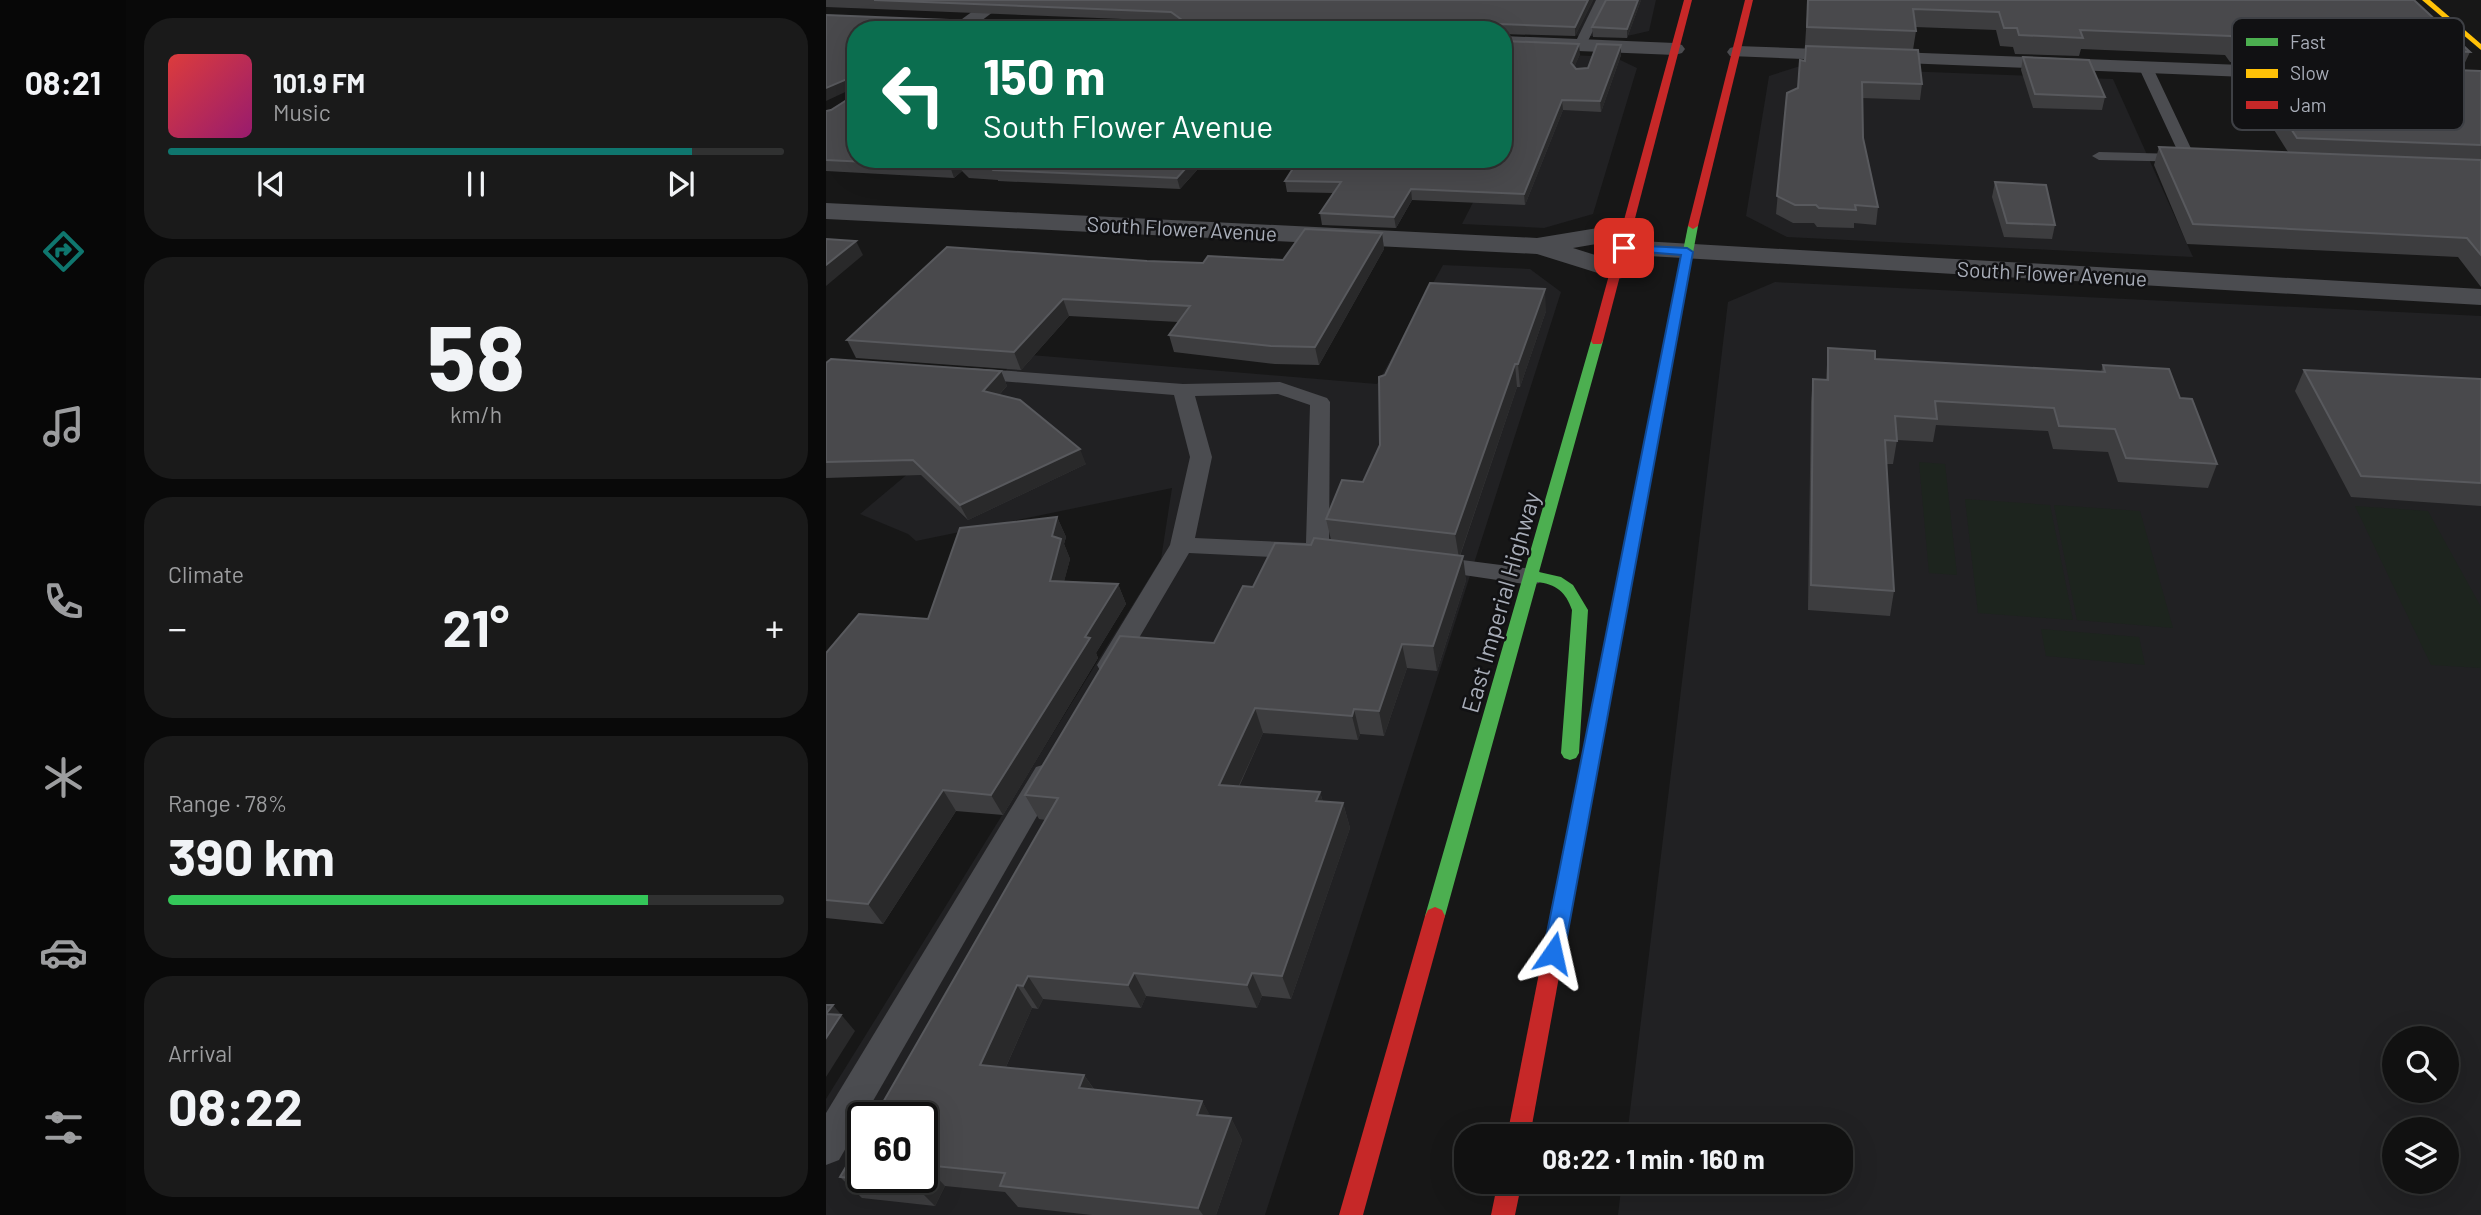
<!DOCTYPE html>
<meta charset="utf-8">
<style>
:root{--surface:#111;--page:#1a1a1a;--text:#f1f3f6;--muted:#9c9d9f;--line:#303131;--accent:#0f766e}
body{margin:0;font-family:Barlow,sans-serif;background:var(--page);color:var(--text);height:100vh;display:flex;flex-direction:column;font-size:26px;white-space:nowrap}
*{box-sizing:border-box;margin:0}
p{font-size:23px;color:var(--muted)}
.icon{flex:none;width:38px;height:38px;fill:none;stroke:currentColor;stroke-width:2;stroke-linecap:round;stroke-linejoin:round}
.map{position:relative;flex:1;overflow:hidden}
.sheet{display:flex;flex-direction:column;gap:18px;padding:18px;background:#090909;width:700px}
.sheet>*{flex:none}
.guide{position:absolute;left:21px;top:21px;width:665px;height:147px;border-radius:28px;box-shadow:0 7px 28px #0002,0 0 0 2px var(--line);background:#0b6e4f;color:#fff;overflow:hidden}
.fabs{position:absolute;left:1556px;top:1026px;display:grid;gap:14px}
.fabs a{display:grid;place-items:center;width:77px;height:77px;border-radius:50%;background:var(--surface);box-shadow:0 7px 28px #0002,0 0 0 2px var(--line);font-size:35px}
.speed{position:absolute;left:21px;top:1102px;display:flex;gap:14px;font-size:35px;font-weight:700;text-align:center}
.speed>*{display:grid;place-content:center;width:91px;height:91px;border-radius:50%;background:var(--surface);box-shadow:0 7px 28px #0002,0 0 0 2px var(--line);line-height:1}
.speed .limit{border:4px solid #111;border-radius:10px;background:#fff;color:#111}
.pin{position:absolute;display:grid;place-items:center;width:60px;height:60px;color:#fff;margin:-30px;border-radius:14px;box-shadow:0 4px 10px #0006}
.me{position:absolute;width:77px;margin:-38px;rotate:11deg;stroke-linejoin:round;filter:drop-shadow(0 0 5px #0008)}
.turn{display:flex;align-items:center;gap:24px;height:147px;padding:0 21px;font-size:32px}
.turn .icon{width:91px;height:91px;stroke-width:2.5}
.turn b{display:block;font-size:49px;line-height:60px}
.big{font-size:52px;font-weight:700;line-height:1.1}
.sheet .card{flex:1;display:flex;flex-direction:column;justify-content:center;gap:10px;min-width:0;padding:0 24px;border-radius:28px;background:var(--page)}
.sheet .dial{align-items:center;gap:0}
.dial b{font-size:91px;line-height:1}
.song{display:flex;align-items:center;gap:21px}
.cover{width:84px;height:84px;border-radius:10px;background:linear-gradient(135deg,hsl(0 70% 55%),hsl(320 70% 35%))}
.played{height:7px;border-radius:4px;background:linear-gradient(90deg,var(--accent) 85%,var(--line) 85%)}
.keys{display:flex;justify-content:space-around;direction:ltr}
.heat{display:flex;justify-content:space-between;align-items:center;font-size:38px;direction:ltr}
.charge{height:10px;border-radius:5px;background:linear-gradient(90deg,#34c759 78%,var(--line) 0)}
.trip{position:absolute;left:628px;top:1124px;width:399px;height:70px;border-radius:28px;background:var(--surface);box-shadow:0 7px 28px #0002,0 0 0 2px var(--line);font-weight:700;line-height:70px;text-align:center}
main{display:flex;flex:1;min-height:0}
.menu{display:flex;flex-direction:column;width:126px;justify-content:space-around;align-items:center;background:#070707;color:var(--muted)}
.menu .icon{width:49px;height:49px}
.menu .on{color:var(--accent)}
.menu b{font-size:32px;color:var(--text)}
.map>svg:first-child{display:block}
.built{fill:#212123;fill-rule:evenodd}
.green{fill:#1d241e}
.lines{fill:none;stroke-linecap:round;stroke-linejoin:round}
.lane{fill:#4b4c50;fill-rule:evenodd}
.street{fill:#4b4c50;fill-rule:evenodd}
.fast{fill:#4caf50;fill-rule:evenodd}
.slow{fill:#ffc107;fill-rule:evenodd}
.jam{fill:#c62828;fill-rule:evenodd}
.wall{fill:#3d3d3f}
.shaded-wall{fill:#29292a}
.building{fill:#49494c;stroke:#58595d;stroke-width:2}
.route{fill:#1a73e8;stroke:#114b97;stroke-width:2}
.labels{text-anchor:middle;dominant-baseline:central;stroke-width:5;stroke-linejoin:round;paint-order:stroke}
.far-street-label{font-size:21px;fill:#a8adb8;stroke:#111113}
.street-label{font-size:24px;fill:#a8adb8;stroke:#111113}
.key{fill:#111113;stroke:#3e4045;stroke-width:2}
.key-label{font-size:19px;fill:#a8adb8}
</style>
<main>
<nav class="menu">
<b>08:21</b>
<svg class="icon on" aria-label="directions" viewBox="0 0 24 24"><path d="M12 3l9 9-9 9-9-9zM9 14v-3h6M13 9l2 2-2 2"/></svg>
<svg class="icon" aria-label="music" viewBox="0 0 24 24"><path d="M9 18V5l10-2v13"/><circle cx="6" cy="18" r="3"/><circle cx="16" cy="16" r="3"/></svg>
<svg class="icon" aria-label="phone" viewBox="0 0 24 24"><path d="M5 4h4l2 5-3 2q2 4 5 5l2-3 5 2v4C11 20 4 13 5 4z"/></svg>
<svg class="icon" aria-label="climate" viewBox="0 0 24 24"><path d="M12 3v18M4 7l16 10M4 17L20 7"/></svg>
<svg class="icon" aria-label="car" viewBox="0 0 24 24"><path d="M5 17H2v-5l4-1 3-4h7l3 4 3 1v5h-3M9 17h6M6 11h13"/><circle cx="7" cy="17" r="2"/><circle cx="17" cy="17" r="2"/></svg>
<svg class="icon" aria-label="filters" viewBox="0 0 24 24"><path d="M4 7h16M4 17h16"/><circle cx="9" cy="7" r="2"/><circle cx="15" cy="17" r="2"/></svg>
</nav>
<section class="sheet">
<div class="card">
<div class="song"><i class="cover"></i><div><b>101.9 FM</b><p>Music</p></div></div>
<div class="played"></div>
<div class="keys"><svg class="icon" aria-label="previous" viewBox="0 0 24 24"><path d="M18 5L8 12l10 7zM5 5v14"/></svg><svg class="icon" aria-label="pause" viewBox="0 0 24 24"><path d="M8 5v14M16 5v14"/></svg><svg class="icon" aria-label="next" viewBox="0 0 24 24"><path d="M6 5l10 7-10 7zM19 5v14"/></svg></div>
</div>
<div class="card dial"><b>58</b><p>km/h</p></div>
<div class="card"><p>Climate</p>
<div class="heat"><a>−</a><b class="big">21°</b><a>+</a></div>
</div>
<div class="card"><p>Range · 78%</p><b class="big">390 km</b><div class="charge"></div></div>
<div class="card"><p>Arrival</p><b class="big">08:22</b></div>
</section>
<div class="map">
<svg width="1655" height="1215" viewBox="0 0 1655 1215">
<rect width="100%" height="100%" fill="#171717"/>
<g class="built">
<path d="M748,0H830L823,31L797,37L731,35Z"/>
<path d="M721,54L788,57L811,68L767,214L718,228L636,224L669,159H677Z"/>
<path d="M971,67L1287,79L1367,257L961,237L920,216L943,76Z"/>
<path d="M617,265L704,269L735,292L439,1215H0V1099L335,559L346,488L90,541L82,534L34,514L128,435L193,354L551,384ZM37,1118H96V1178H37Z"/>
<path d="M949,282L1655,316V1215H792L796,1181H1015V1136H801L902,302ZM1568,1038H1620V1090H1568ZM1568,1129H1620V1181H1568Z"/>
</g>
<g class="green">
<path d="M1093,462L1119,464L1131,575L1103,573Z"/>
<path d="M1139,499L1224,505L1247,620L1152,613Z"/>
<path d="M1228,505L1314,511L1347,628L1251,620Z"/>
<path d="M1529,506L1602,511L1655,607V668L1605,665Z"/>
<path d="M1215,629L1313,637L1319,665L1220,656Z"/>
</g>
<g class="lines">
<g class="lane">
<path d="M770,0H782L760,45L758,48H750L748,45Z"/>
<path d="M1320,64L1327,68L1370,159L1368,162L1273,160L1266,156L1273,152L1353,154L1313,68Z"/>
<path d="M144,368L357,384L454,382L501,398L504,402L503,551L499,556L491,559L363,553L293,672L284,674L275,672L271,665L344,545L364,457L348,395L137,378L134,374ZM452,394L484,405L480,543L369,538L386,457L369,396Z"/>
<path d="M605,556L705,569L713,571L717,577L713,583L705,585L597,569L593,564L597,559Z"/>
<path d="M220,764L230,767L234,775L230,783L13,1160L0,1165V1113L210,767Z"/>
</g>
<g class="street">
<path d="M162,0H183L143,30H121Z"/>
<path d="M677,36L849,43L856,45L859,49L856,53L849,55L677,48Z"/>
<path d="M911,46L1471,67L1478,69L1481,73L1478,77L1471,79L904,56L901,52L904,48Z"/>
<path d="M0,203L711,238L802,223L811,225L815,231L811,237L747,248L801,265L805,271L801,277L791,279L711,254L0,219Z"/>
<path d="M798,240L1655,289V305L789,254L785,248L789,242Z"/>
</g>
<g class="fast">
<path d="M867,223L872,226L767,790L764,795L758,797L752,795L749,790L862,226Z"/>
<path d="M771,337L777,341L713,572L735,577L747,585L762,610L753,753L750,758L744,760L738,758L735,753L746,610C740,592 730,584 711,582L619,916L616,922L609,925L602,922L599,916L765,341Z"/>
</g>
<path class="slow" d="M1596,0H1604L1655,44V50Z"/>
<g class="jam">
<path d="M858,0H866L777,341L775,344H767L765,341Z"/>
<path d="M919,0H927L872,226L867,229L862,226Z"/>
<path d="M758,783L764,785L767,790L704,1136H681L749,790L752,785Z"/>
<path d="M609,907L616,910L619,916L537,1215H513L599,916L602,910Z"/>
<path d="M672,1181H696L689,1215H665Z"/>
</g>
</g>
<g class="wall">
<path d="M0,0H767L749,36L677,34V30H30L381,159L354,189L172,181V180L143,178L136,171L128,178L0,171V111L5,110L27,96V89L0,15L196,23H349L347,21L0,7Z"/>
<path d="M815,0L801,38L767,37L766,27Z"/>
<path d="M982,0H1588L1644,52L1635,71H1655V287L1632,257L1361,244L1328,165L1333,147L1462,152L1416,79L1422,63L1404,62L1399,55L1255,49L1253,56L1189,54L1187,47L1174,46L1170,30L1089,27L1090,31L1087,50L1096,84L1094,100L1036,98L1037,138L1052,207L1050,225L1028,223V228L991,227L988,223H967L950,214L961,93L972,89L978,60Z"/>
<path d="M795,45V55L775,112L737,110L699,205L586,200L570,228L496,225L494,213L507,193L461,192L459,181L754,54L748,67L750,69L762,68Z"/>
<path d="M1197,57L1279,97L1276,110L1207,108L1195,70Z"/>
<path d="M1169,182L1229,225L1226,239L1178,237L1166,197Z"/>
<path d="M556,233L558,249L493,365L449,364L348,352L343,335L352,322L243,316L195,370L30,358L21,340L321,261L377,263L457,260Z"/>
<path d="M720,311L694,387H691L634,556L640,580L611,671L581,668L558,736L534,734L532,740L437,733L413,787L494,792L497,802L517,803L524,828L465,999L436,996L431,1008L320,996L315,1008L217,999L212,1009L206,1008L180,1067L258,1075L268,1089L376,1101L384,1116L405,1118L416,1140L390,1215H266L192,1207L179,1192L119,1186L109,1206L36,1198L14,1177L96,1118L220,820L213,819L199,795L388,643L427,587L485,545L505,540L500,519L537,482L554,445L559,375Z"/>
<path d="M1002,348L1049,359L1275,372L1277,365L1354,398L1391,464L1382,488L1292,482L1282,452L1227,449L1222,431L1110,425L1107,442L1071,440L1067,464H1060L1068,591L1064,616L982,610L985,402L987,379L1000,380Z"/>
<path d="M0,363L175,371L181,386L173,395L260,464L142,520L95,475L0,478Z"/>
<path d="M1478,370L1655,379V506L1525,497L1469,391Z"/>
<path d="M231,517L240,537L238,544L244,559L238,581L292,584L300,604L270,653L272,658L177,815L130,811L57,924L0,918V653L102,619Z"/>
</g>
<g class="shaded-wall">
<path d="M762,0H767L749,36V27Z"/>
<path d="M812,0H815L801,38V29Z"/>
<path d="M753,44L754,54L746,73L745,63Z"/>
<path d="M795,45V55L775,112L774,101Z"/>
<path d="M28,76L30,87L0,101V88Z"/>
<path d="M736,100L737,110L699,205L698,194Z"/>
<path d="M368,159H381L354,189L351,178Z"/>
<path d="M132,160L136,171L128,178L124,166Z"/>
<path d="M585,189L586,200L570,228L568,217Z"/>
<path d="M556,233L558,249L493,365L489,347Z"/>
<path d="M30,241L37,255L0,286V265Z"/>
<path d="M719,289L720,311L694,387L692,364Z"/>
<path d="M237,299L243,316L195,370L188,352Z"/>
<path d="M689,364L691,387L633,558L629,534Z"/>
<path d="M175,371L181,386L163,405L157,391Z"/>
<path d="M254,449L260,464L142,520L134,505Z"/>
<path d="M231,517L240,537L238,544L244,559L233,601L224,581L226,536Z"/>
<path d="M637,556L640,580L611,671L607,646Z"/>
<path d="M292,584L300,604L270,653L272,658L177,815L165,795L259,637Z"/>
<path d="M576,644L581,668L558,736L553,711Z"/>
<path d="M429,708L437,733L402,809L393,785Z"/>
<path d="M528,709L534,734L532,740L526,716Z"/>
<path d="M117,790L130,811L57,924L42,904Z"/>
<path d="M494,792L501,817L490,801Z"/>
<path d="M517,803L524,828L465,999L456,976Z"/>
<path d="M308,973L320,996L315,1008L302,985Z"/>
<path d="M426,973L436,996L431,1008L421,985Z"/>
<path d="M202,976L217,999L212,1009L197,986Z"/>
<path d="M191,985L206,1008L171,1087L154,1065Z"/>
<path d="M7,1005L29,1031L0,1077V1014Z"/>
<path d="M258,1075L273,1097L253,1088Z"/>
<path d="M376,1101L388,1122L371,1115Z"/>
<path d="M405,1118L416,1140L390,1215H377L372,1208Z"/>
<path d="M99,1165L119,1186L109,1206L88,1185L92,1178H96V1170Z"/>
</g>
<g class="building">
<path d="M48,0H762L749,27L674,24V30H30V159H368L351,178L168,170L170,168L138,167L132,160L124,166L0,160V111L5,110L27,96L28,76L0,88V15L196,23H354L356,20L345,12Z"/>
<path d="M780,0H812L801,29L766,27Z"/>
<path d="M982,0H1588L1644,52L1410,43L1405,36L1254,30L1257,38L1193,35L1191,28H1178L1173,12L1087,9L1090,31L981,27Z"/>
<path d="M677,41L753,44L745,63L750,69L762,68L771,44L795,45L774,101L736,100L698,194L585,189L568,217L494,213L515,182L459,181L473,159H677Z"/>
<path d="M980,46L1092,50L1096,84L1036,82L1037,138L1052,207L1029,205L1030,210L993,208L990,205H969L951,196L961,93L972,88L974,60L979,61Z"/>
<path d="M1197,57L1263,60L1279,97L1209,94Z"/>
<path d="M1422,62L1655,71V145L1471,138Z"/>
<path d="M1333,147L1655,160V255L1641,238L1367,224Z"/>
<path d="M1169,182L1220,185L1229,225L1181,223Z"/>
<path d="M479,229L556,233L489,347L445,346L343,335L364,306L237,299L188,352L21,340L121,247L321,261L377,263L382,256L457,260Z"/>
<path d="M0,239L30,241L0,265Z"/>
<path d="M604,283L719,289L692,364H689L629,534L500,519L516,480L537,482L554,445L553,377L559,375Z"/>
<path d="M1002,348L1049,351V359L1279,372L1277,365L1343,369L1354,398L1366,399L1391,464L1300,458L1289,429L1233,426L1228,408L1109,401L1111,419L1069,416L1071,441L1059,440L1068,591L985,585L987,379L1002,380Z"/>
<path d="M5,359L175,371L157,391L194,400L254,449L134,505L87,460L0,462V363Z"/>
<path d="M1478,370L1655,379V483L1535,476Z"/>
<path d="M231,517L226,536L235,539L224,581L292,584L259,637L264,638L165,795L117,790L42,904L0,900V653L33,614L102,619L134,528Z"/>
<path d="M488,538L637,556L607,646L576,644L553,711L528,709L526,716L429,708L393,785L494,792L490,801L517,803L456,976L426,973L421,985L308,973L302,985L202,976L197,986L191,985L154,1065L258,1075L253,1088L376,1101L371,1115L405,1118L372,1208L174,1186L179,1173L99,1165L96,1170V1118H48L232,798L199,795L294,636L388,643L417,586L427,587L449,543L485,545Z"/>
<path d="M0,1005H7L0,1014L15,1015L0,1038Z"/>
<path d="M37,1138V1178H92L88,1185L14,1177Z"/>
</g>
<path class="route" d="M798,245L861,248L867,252L738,953L735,959L727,962L720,959L717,953L855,255L794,250V246Z"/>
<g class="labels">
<g class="far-street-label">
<text transform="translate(356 228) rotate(3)">South Flower Avenue</text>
<text transform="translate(1226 273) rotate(3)">South Flower Avenue</text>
</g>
<g class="street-label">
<text transform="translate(674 602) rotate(-74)">East Imperial Highway</text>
</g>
</g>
<rect x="1406" y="18" width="232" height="112" rx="10" class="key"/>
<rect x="1420" y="38" width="32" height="8" fill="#4caf50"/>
<rect x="1420" y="69" width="32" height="9" fill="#ffc107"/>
<rect x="1420" y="101" width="32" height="8" fill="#c62828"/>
<g class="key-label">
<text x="1464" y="49">Fast</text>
<text x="1464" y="80">Slow</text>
<text x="1464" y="112">Jam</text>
</g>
</svg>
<div class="fabs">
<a><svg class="icon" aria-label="search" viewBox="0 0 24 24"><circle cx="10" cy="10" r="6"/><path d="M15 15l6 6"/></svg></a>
<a><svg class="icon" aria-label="layers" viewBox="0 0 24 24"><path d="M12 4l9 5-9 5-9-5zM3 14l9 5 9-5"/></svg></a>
</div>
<div class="speed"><div class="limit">60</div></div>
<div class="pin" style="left:798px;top:248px;background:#d93025"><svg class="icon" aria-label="arrive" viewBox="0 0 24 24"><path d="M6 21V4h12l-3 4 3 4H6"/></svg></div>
<svg class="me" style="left:727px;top:953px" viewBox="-20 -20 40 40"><path d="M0-17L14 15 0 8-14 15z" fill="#1a73e8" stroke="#fff" stroke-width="4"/></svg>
<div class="trip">08:22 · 1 min · 160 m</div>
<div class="guide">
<div class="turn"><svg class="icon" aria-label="left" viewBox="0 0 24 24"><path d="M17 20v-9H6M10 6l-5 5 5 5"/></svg><div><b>150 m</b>South Flower Avenue</div></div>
</div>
</div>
</main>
